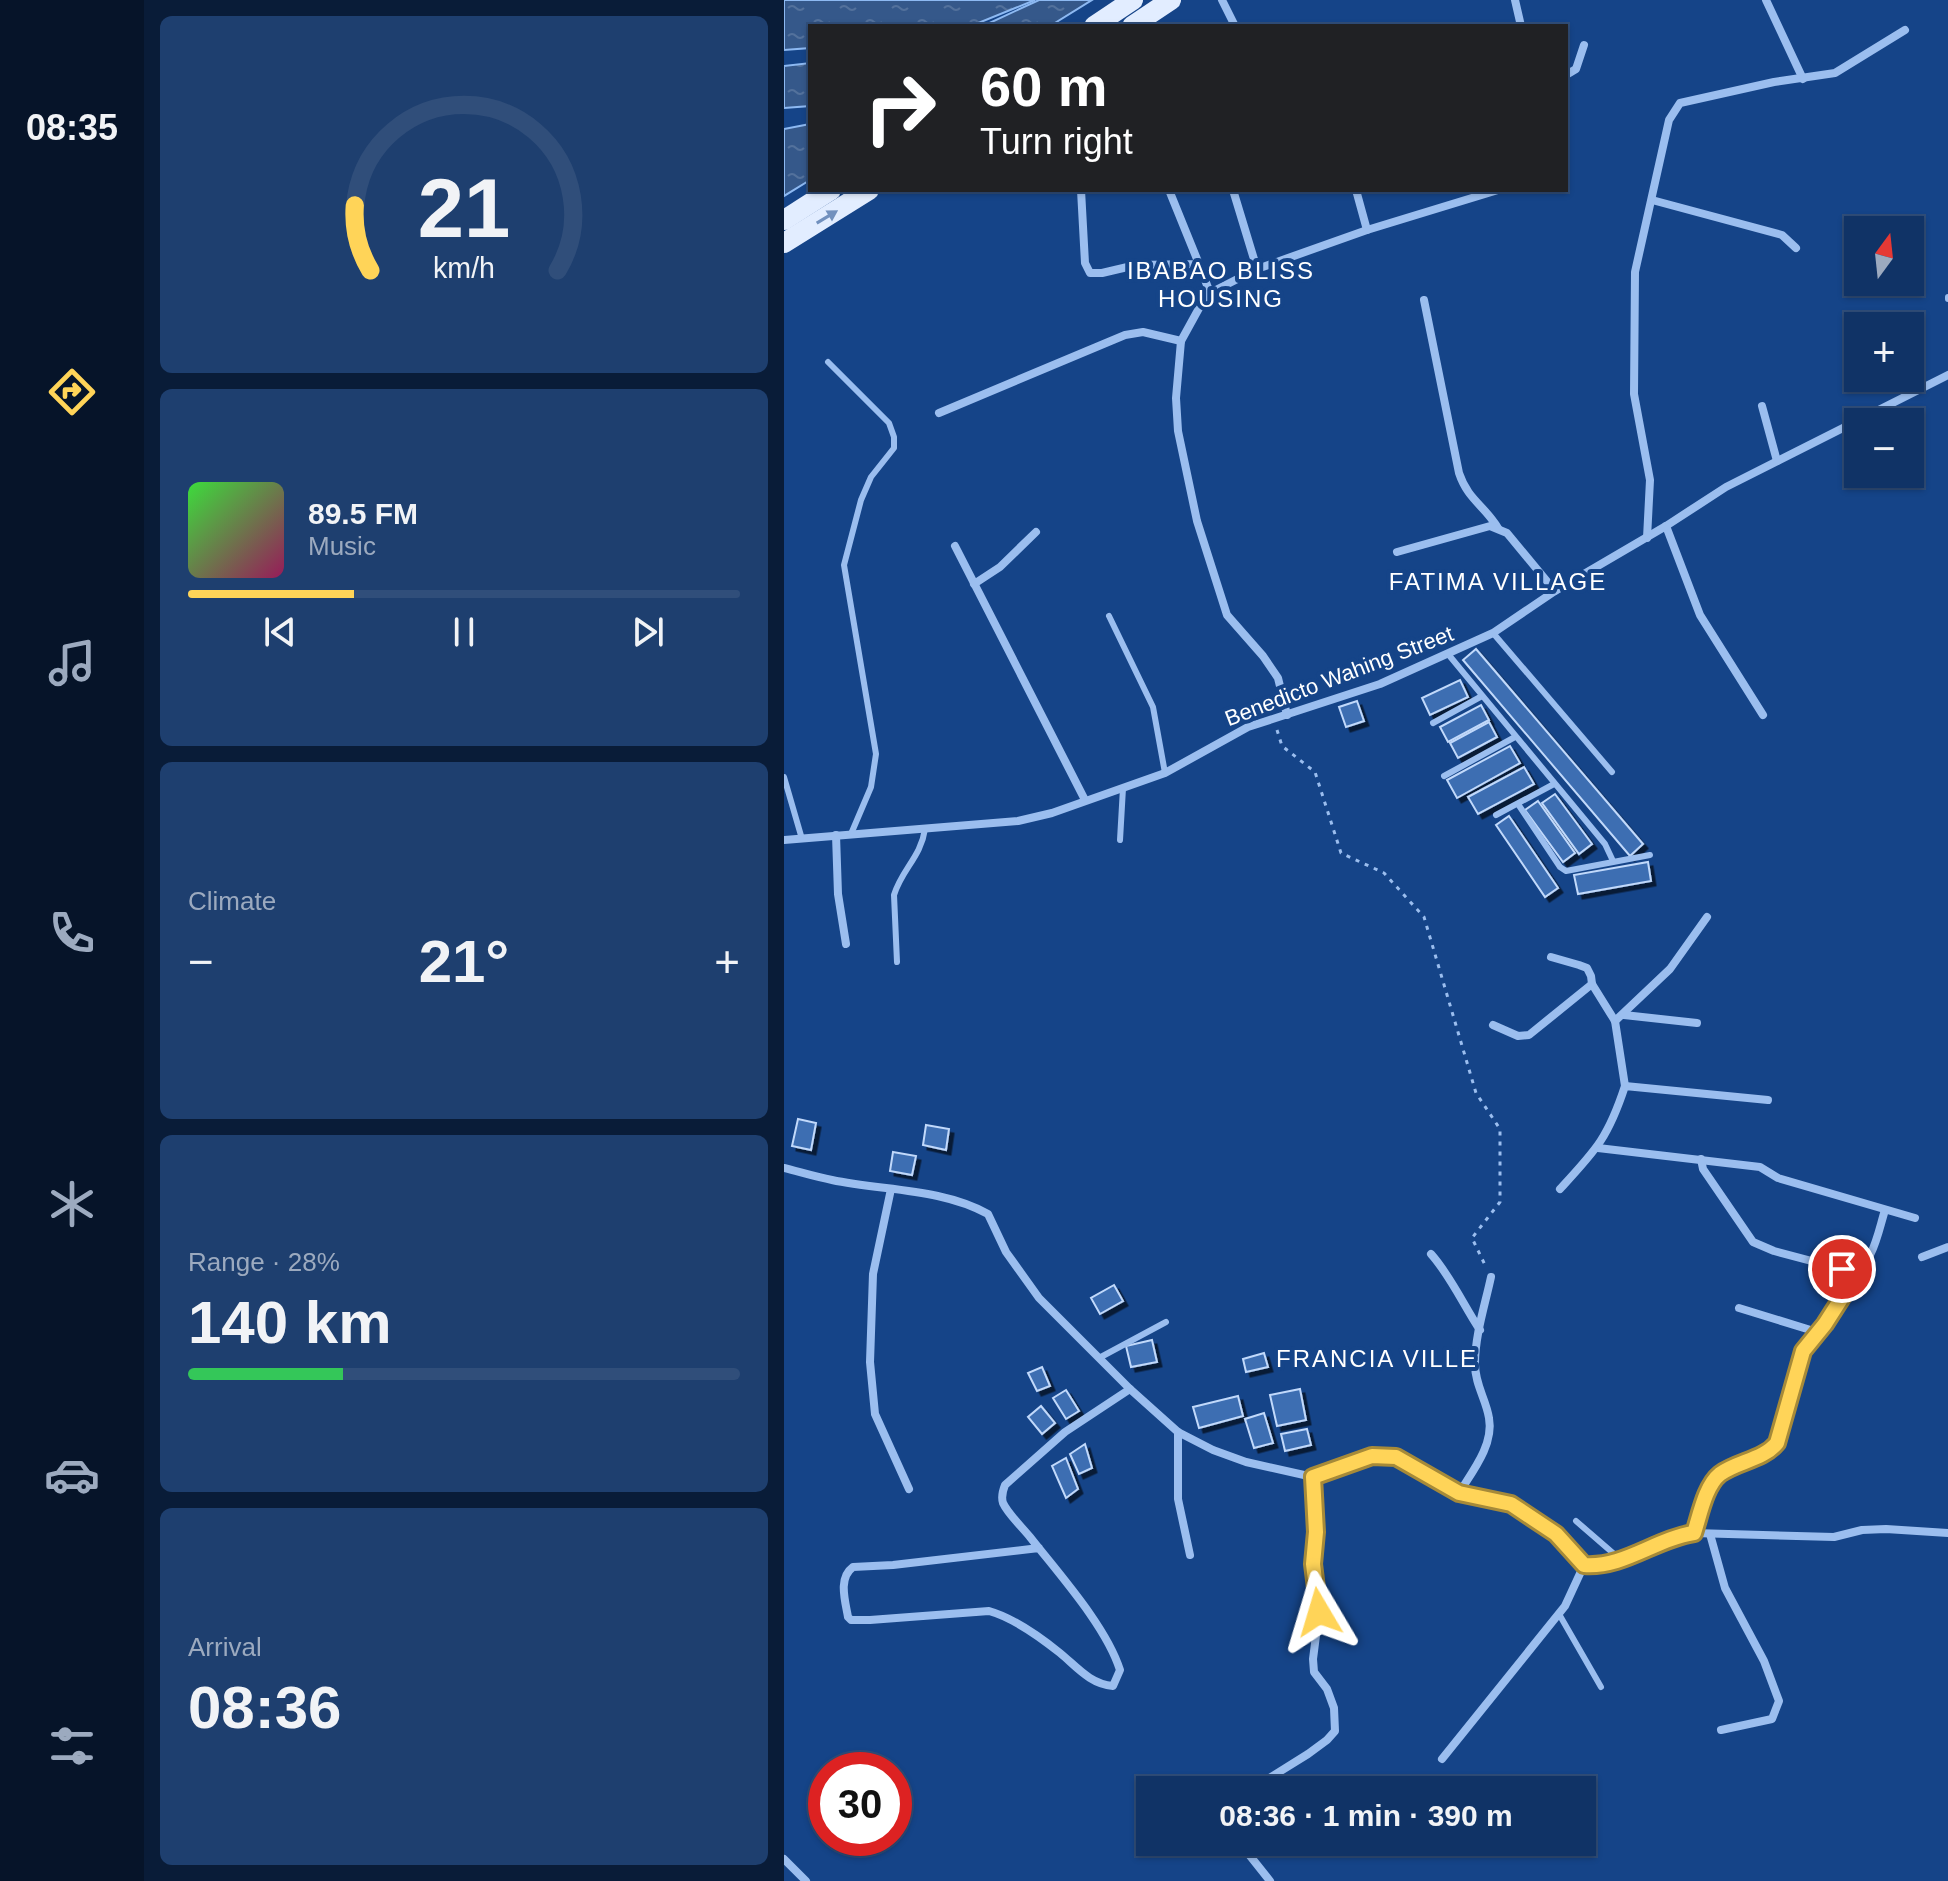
<!DOCTYPE html>
<meta charset="utf-8">
<style>
:root{--surface:#103366;--page:#1e3f6f;--text:#f1f3f6;--muted:#9caabf;--line:#304e7a;--accent:#ffd458}
body{margin:0;font-family:Arial,sans-serif;background:var(--page);color:var(--text);height:100vh;display:flex;flex-direction:column;font-size:30px;white-space:nowrap}
*{box-sizing:border-box;margin:0}
p{font-size:26px;color:var(--muted)}
.icon{flex:none;width:44px;height:44px;fill:none;stroke:currentColor;stroke-width:2;stroke-linecap:round;stroke-linejoin:round}
.map{position:relative;flex:1;overflow:hidden}
.panel{display:flex;flex-direction:column;gap:16px;padding:16px;background:#091c38;width:640px}
.panel>*{flex:none}
.guide{position:absolute;left:24px;top:24px;width:760px;height:168px;border-radius:0px;box-shadow:0 2px 6px #0004,0 0 0 2px var(--line);background:#202124;color:#fff;overflow:hidden}
.needle{width:52px;rotate:15deg}
.controls{position:absolute;left:1060px;top:216px;display:grid;gap:16px}
.controls a{display:grid;place-items:center;width:80px;height:80px;border-radius:0px;background:var(--surface);box-shadow:0 2px 6px #0004,0 0 0 2px var(--line);font-size:40px}
.speed{position:absolute;left:24px;top:1752px;display:flex;gap:16px;font-size:40px;font-weight:700;text-align:center}
.speed>*{display:grid;place-content:center;width:104px;height:104px;border-radius:50%;background:var(--surface);box-shadow:0 2px 6px #0004,0 0 0 2px var(--line);line-height:1}
.speed .limit{border:12px solid #d22;background:#fff;color:#111}
.pin{position:absolute;display:grid;place-items:center;width:68px;height:68px;color:#fff;margin:-34px;border:4px solid #fff;border-radius:50%;box-shadow:0 2px 8px #0007}
.me{position:absolute;width:88px;margin:-44px;rotate:353deg;stroke-linejoin:round;filter:drop-shadow(0 0 6px #0008)}
.turn{display:flex;align-items:center;gap:28px;height:168px;padding:0 40px;font-size:36px}
.turn .icon{width:104px;height:104px;stroke-width:2.5}
.turn b{display:block;font-size:56px;line-height:68px}
.big{font-size:60px;font-weight:800;line-height:1.1}
.panel .tile{flex:1;display:flex;flex-direction:column;justify-content:center;gap:12px;min-width:0;padding:0 28px;border-radius:12px;background:var(--page)}
.panel .dial{align-items:center;gap:0}
.dial svg{height:208px;overflow:visible;fill:none;stroke:var(--line);stroke-width:7;stroke-linecap:round;text-anchor:middle}
.dial text{fill:var(--text);stroke:none}
.song{display:flex;align-items:center;gap:24px}
.cover{width:96px;height:96px;border-radius:12px;background:linear-gradient(135deg,hsl(120 70% 55%),hsl(330 70% 35%))}
.played{height:8px;border-radius:4px;background:linear-gradient(90deg,var(--accent) 30%,var(--line) 30%)}
.keys{display:flex;justify-content:space-around;direction:ltr}
.heat{display:flex;justify-content:space-between;align-items:center;font-size:44px;direction:ltr}
.charge{height:12px;border-radius:6px;background:linear-gradient(90deg,#34c759 28%,var(--line) 0)}
.trip{position:absolute;left:352px;top:1776px;width:460px;height:80px;border-radius:0px;background:var(--surface);box-shadow:0 2px 6px #0004,0 0 0 2px var(--line);font-weight:800;line-height:80px;text-align:center}
main{display:flex;flex:1;min-height:0}
.dock{display:flex;flex-direction:column;width:144px;justify-content:space-around;align-items:center;background:#061429;color:var(--muted)}
.dock .icon{width:56px;height:56px}
.dock .selected{color:var(--accent)}
.dock b{font-size:36px;color:var(--text)}
.map>svg:first-child{display:block}
.water{fill:url(#water-ripples);stroke:#8db9f2;stroke-width:2}
.building{fill:#3d6eb2;stroke:#c1d9fb;stroke-width:2;filter:url(#shadow)}
.lines{fill:none;stroke-linecap:round;stroke-linejoin:round}
.path{stroke:#9bbeef;stroke-width:3;stroke-dasharray:4 6;stroke-linecap:butt}
.service{stroke:#9bbeef;stroke-width:6}
.minor{stroke:#9bbeef;stroke-width:8}
.primary{stroke:#e2edff;stroke-width:20}
.oneway{fill:#7190be}
.route-casing{stroke:#a68a39;stroke-width:20}
.route{stroke:#ffd458;stroke-width:14}
.labels{text-anchor:middle;dominant-baseline:central;stroke-width:8;stroke-linejoin:round;paint-order:stroke}
.street-label{font-size:22px;fill:#fff;stroke:#154488}
.neighbourhood-label{font-size:24px;letter-spacing:2px;fill:#fff;stroke:#154488}
</style>
<main>
<nav class="dock">
<b>08:35</b>
<svg class="icon selected" aria-label="directions" viewBox="0 0 24 24"><path d="M12 3l9 9-9 9-9-9zM9 14v-3h6M13 9l2 2-2 2"/></svg>
<svg class="icon" aria-label="music" viewBox="0 0 24 24"><path d="M9 18V5l10-2v13"/><circle cx="6" cy="18" r="3"/><circle cx="16" cy="16" r="3"/></svg>
<svg class="icon" aria-label="phone" viewBox="0 0 24 24"><path d="M5 4h4l2 5-3 2q2 4 5 5l2-3 5 2v4C11 20 4 13 5 4z"/></svg>
<svg class="icon" aria-label="climate" viewBox="0 0 24 24"><path d="M12 3v18M4 7l16 10M4 17L20 7"/></svg>
<svg class="icon" aria-label="car" viewBox="0 0 24 24"><path d="M5 17H2v-5l4-1 3-4h7l3 4 3 1v5h-3M9 17h6M6 11h13"/><circle cx="7" cy="17" r="2"/><circle cx="17" cy="17" r="2"/></svg>
<svg class="icon" aria-label="filters" viewBox="0 0 24 24"><path d="M4 7h16M4 17h16"/><circle cx="9" cy="7" r="2"/><circle cx="15" cy="17" r="2"/></svg>
</nav>
<section class="panel">
<div class="tile dial"><svg viewBox="0 0 100 80">
<path d="M14 69A42 42 0 1 1 86 69"/>
<path d="M14 69A42 42 0 0 1 8 44" stroke="#ffd458"/>
<text x="50" y="56" font-size="32" font-weight="700">21</text>
<text x="50" y="72" font-size="11">km/h</text>
</svg></div>
<div class="tile">
<div class="song"><i class="cover"></i><div><b>89.5 FM</b><p>Music</p></div></div>
<div class="played"></div>
<div class="keys"><svg class="icon" aria-label="previous" viewBox="0 0 24 24"><path d="M18 5L8 12l10 7zM5 5v14"/></svg><svg class="icon" aria-label="pause" viewBox="0 0 24 24"><path d="M8 5v14M16 5v14"/></svg><svg class="icon" aria-label="next" viewBox="0 0 24 24"><path d="M6 5l10 7-10 7zM19 5v14"/></svg></div>
</div>
<div class="tile"><p>Climate</p>
<div class="heat"><a>−</a><b class="big">21°</b><a>+</a></div>
</div>
<div class="tile"><p>Range · 28%</p><b class="big">140 km</b><div class="charge"></div></div>
<div class="tile"><p>Arrival</p><b class="big">08:36</b></div>
</section>
<div class="map">
<svg width="1164" height="1881" viewBox="0 0 1164 1881">
<defs>
<pattern id="water-ripples" width="26" height="14" patternUnits="userSpaceOnUse" patternTransform="scale(2)"><rect width="26" height="14" fill="#35588a"/><path d="M2 4q2-2 4 0t4 0M15 11q2-2 4 0t4 0" fill="none" stroke="#53719c"/></pattern>
<filter id="shadow"><feDropShadow dx="4.5" dy="4.5" stdDeviation="0" flood-color="#0009"/></filter>
</defs>
<rect width="100%" height="100%" fill="#154488"/>
<g class="water">
<path d="M0,0H251L187,26H26V48L0,50Z"/>
<path d="M255,0H308L266,26H199Z"/>
<path d="M26,63V106L0,108V66Z"/>
<path d="M26,124V180L0,196V129Z"/>
</g>
<g class="building">
<path d="M692,649L859,844L846,856L679,660Z"/>
<path d="M676,680L684,697L646,715L638,698Z"/>
<path d="M573,701L580,721L562,727L555,707Z"/>
<path d="M697,705L705,720L664,742L656,727Z"/>
<path d="M705,722L713,737L674,758L666,743Z"/>
<path d="M726,746L736,763L673,798L663,780Z"/>
<path d="M740,767L750,784L694,814L684,797Z"/>
<path d="M771,794L808,844L795,854L758,803Z"/>
<path d="M754,801L791,853L779,862L741,810Z"/>
<path d="M725,816L774,888L761,897L712,825Z"/>
<path d="M864,862L867,881L794,894L790,875Z"/>
<path d="M14,1119L32,1123L27,1150L8,1146Z"/>
<path d="M142,1125L165,1129L162,1150L139,1145Z"/>
<path d="M109,1152L132,1156L128,1175L106,1171Z"/>
<path d="M330,1285L339,1301L316,1314L307,1298Z"/>
<path d="M368,1340L373,1362L347,1367L342,1346Z"/>
<path d="M480,1353L484,1367L462,1372L459,1359Z"/>
<path d="M258,1367L266,1386L253,1391L244,1373Z"/>
<path d="M516,1389L522,1420L493,1426L486,1395Z"/>
<path d="M282,1390L295,1411L282,1419L269,1398Z"/>
<path d="M454,1396L459,1416L415,1428L409,1407Z"/>
<path d="M257,1406L271,1423L258,1434L244,1417Z"/>
<path d="M480,1413L489,1443L470,1448L461,1419Z"/>
<path d="M523,1429L527,1445L501,1451L497,1434Z"/>
<path d="M301,1444L308,1468L295,1474L286,1454Z"/>
<path d="M282,1458L294,1489L282,1498L268,1466Z"/>
</g>
<g class="lines">
<path class="path" d="M493,730L498,746L531,772L557,853L600,873L640,917L692,1093L716,1129V1202L688,1238L702,1267"/>
<g class="service">
<path d="M1164,297V299"/>
<path d="M44,362L105,423L110,437V448L87,477L77,500L60,565L92,754L87,787L67,834"/>
<path d="M325,616L369,707L381,773"/>
<path d="M709,633L828,772"/>
<path d="M664,654L821,844L829,861"/>
<path d="M649,723L698,696"/>
<path d="M660,776L731,737"/>
<path d="M0,777L18,839"/>
<path d="M734,804L776,867L782,871L866,855"/>
<path d="M712,815L770,784"/>
<path d="M336,840L339,788"/>
<path d="M113,962L110,895C118,869 137,857 141,829"/>
<path d="M315,1358L382,1322"/>
<path d="M792,1521L837,1560"/>
<path d="M775,1614L817,1687"/>
</g>
<g class="minor">
<path d="M438,0L451,26"/>
<path d="M731,0L737,26"/>
<path d="M982,0L1019,79"/>
<path d="M782,75L792,69L800,45"/>
<path d="M297,190L301,263L306,273H318L352,265L415,264L385,190"/>
<path d="M449,190L473,269"/>
<path d="M572,190L583,230"/>
<path d="M868,200L998,235L1012,248"/>
<path d="M415,264L426,293"/>
<path d="M640,300L675,473C684,500 700,505 714,528"/>
<path d="M978,406L993,461"/>
<path d="M155,413L341,335L359,332L397,341"/>
<path d="M882,526L916,615L979,715"/>
<path d="M863,538L866,480L850,394L851,272L885,120L896,103L990,82L1051,73L1121,30"/>
<path d="M171,546L301,800"/>
<path d="M613,552L706,526L723,533L771,591"/>
<path d="M190,584L216,567L252,532"/>
<path d="M503,715L494,678L479,656L443,615L413,521L394,431L392,398L397,341L419,301L426,293L473,269L583,230L714,190"/>
<path d="M52,835L54,894L62,944"/>
<path d="M0,840L234,821L268,813L381,773L464,727L596,684L709,633L771,591L882,526L942,487L1164,375"/>
<path d="M767,957L795,965L803,968L807,976L808,984L831,1021L841,1086"/>
<path d="M840,1015L913,1023"/>
<path d="M831,1021L886,969L923,917"/>
<path d="M709,1025L734,1036L745,1035L808,984"/>
<path d="M814,1148L976,1167L994,1178L1131,1218"/>
<path d="M917,1159L919,1169L969,1242L990,1251L1058,1269L1066,1276"/>
<path d="M0,1168C16,1172 32,1177 48,1180C99,1191 157,1188 204,1214L222,1252L255,1298L346,1389L394,1432L429,1450L462,1462L529,1477L588,1456L612,1457L675,1493L727,1504L772,1534L800,1565C840,1568 871,1539 910,1533L1050,1537L1078,1530L1102,1529L1164,1533"/>
<path d="M107,1189L89,1274L86,1362L91,1414L125,1489"/>
<path d="M776,1189C812,1150 824,1138 841,1086L984,1100"/>
<path d="M647,1254C666,1275 680,1306 696,1330"/>
<path d="M1138,1257L1164,1247"/>
<path d="M955,1308L1033,1332"/>
<path d="M394,1432V1499L406,1555"/>
<path d="M675,1493C688,1472 710,1445 705,1418C702,1399 691,1385 691,1364C691,1335 701,1305 707,1277"/>
<path d="M910,1533C916,1515 921,1486 936,1474C954,1461 978,1459 993,1443L1019,1351L1041,1324L1064,1288L1066,1276C1090,1262 1093,1236 1101,1210"/>
<path d="M926,1534L941,1588L980,1661L995,1701L988,1719L937,1730"/>
<path d="M255,1548L109,1565L69,1567C54,1578 61,1600 64,1617L67,1620H86L205,1611C230,1618 256,1637 276,1653C293,1667 306,1684 329,1686L336,1670C322,1626 275,1574 246,1537C238,1527 224,1514 219,1503C217,1497 219,1490 221,1485L281,1432L346,1389"/>
<path d="M658,1759L781,1606L800,1565"/>
<path d="M466,1790L524,1754L543,1740L551,1731L550,1708L543,1689L530,1672L529,1659L535,1612L529,1564L532,1532L529,1477"/>
<path d="M455,1842L486,1881"/>
<path d="M0,1859L22,1881"/>
</g>
<g class="primary">
<path d="M310,26L349,0"/>
<path d="M348,26L387,0"/>
<path d="M0,220L47,190"/>
<path d="M0,243L85,190"/>
</g>
</g>
<defs><path id="oneway-solid" d="M-6-.8H1V-3.2L6.5 0L1 3.2V.8H-6Z" transform="scale(2)"/></defs>
<use class="oneway" href="#oneway-solid" transform="translate(43 217) rotate(-31)"/>
<g class="lines">
<g class="route-casing">
<path id="route" d="M535,1612L529,1564L532,1532L529,1477L588,1456L612,1457L675,1493L727,1504L772,1534L800,1565C840,1568 871,1539 910,1533C916,1515 921,1486 936,1474C954,1461 979,1460 993,1443L1019,1351L1041,1324L1064,1288L1066,1276L1058,1269"/>
</g>
<use href="#route" class="route"/>
</g>
<g class="labels">
<g class="street-label">
<text transform="translate(555 676) rotate(-21)">Benedicto Wahing Street</text>
</g>
<g class="neighbourhood-label">
<text x="437" y="270">IBABAO BLISS<tspan x="437" dy="28">HOUSING</tspan></text>
<text x="714" y="581">FATIMA VILLAGE</text>
<text x="593" y="1358">FRANCIA VILLE</text>
</g>
</g>
</svg>
<div class="controls">
<a><svg class="needle" viewBox="-14 -14 28 28"><path d="M0-13l5 13h-10z" fill="#e53935"/><path d="M0 13l5-13h-10z" fill="#9caabf"/></svg></a>
<a>+</a>
<a>−</a>
</div>
<div class="speed"><div class="limit">30</div></div>
<div class="pin" style="left:1058px;top:1269px;background:#d93025"><svg class="icon" aria-label="arrive" viewBox="0 0 24 24"><path d="M6 21V4h12l-3 4 3 4H6"/></svg></div>
<svg class="me" style="left:535px;top:1612px" viewBox="-20 -20 40 40"><path d="M0-17L14 15 0 8-14 15z" fill="#ffd458" stroke="#fff" stroke-width="4"/></svg>
<div class="trip">08:36 · 1 min · 390 m</div>
<div class="guide">
<div class="turn"><svg class="icon" aria-label="right" viewBox="0 0 24 24"><path d="M7 20v-9h11M14 6l5 5-5 5"/></svg><div><b>60 m</b>Turn right</div></div>
</div>
</div>
</main>
